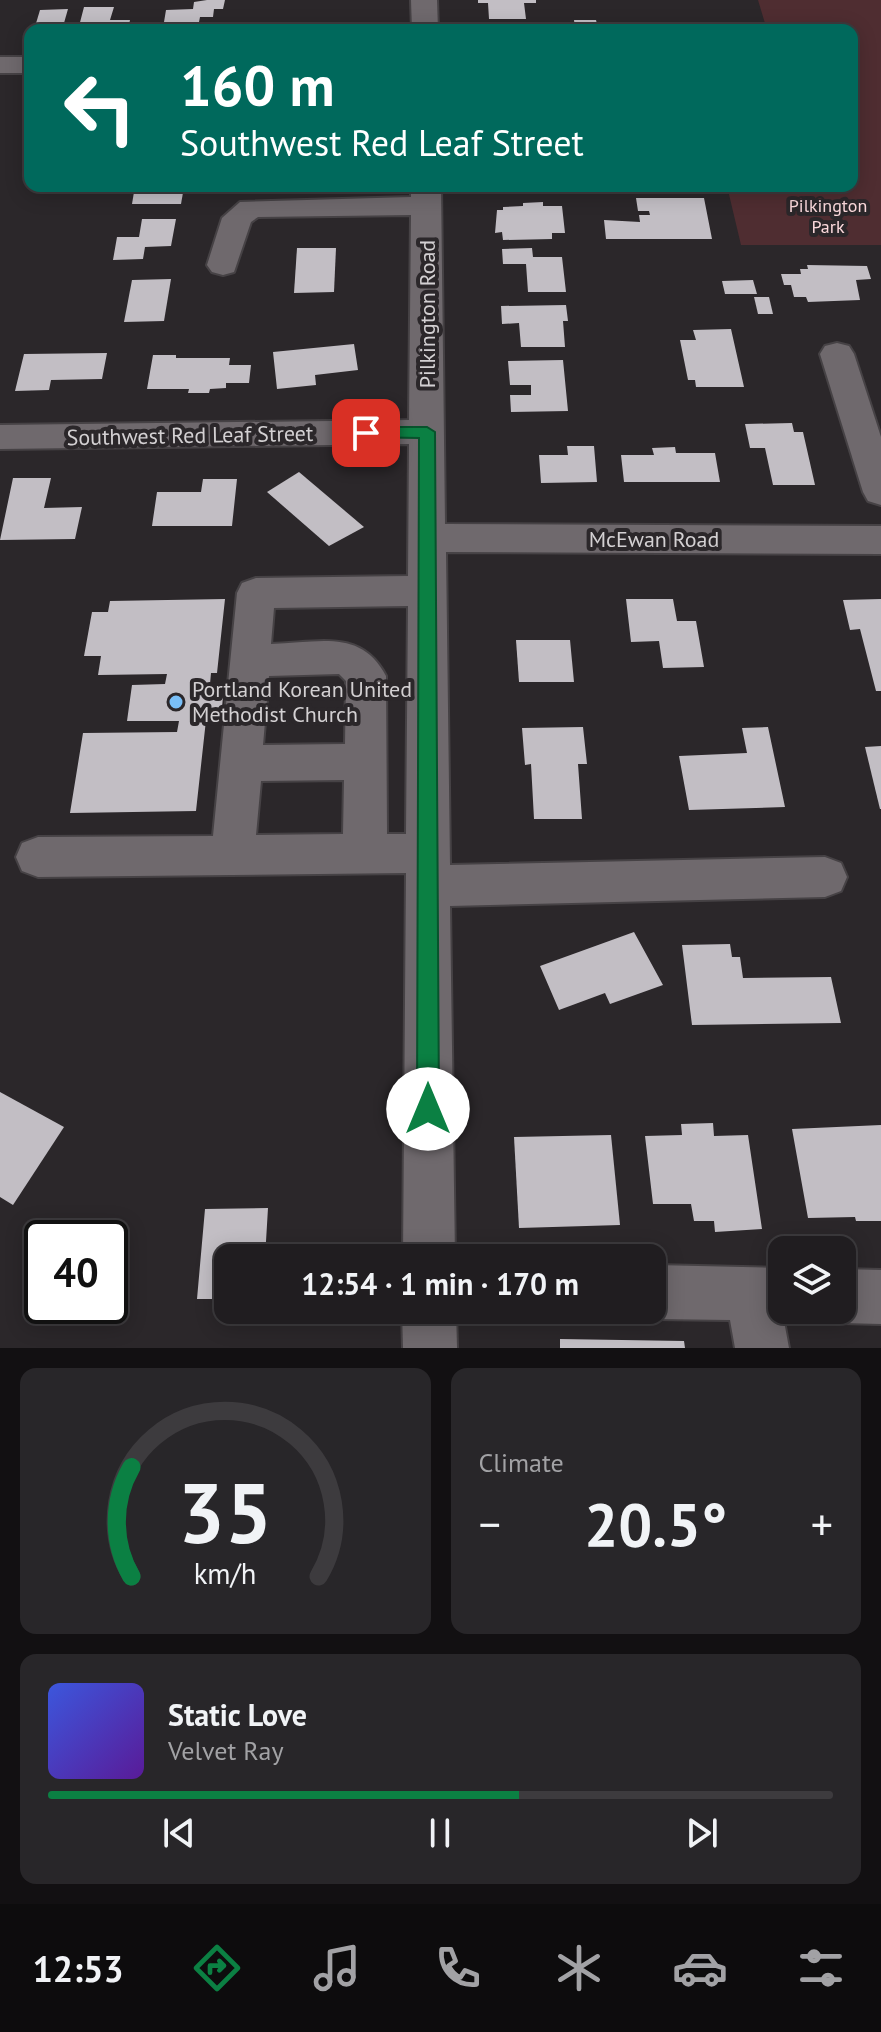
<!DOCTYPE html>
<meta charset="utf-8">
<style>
:root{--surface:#201d20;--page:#282629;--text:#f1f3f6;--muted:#a2a2a5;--line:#3d3b3e;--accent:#0b8043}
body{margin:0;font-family:"PT Sans",sans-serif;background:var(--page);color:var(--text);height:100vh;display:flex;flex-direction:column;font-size:30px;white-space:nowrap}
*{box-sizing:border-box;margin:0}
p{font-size:26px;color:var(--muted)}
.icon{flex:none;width:44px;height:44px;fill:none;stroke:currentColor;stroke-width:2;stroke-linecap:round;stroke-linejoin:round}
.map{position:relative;height:1348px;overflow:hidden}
.drawer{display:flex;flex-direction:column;gap:20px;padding:20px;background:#121012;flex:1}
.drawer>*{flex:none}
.top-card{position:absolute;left:24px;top:24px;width:834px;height:168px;border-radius:16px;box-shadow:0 4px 20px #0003,0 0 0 2px var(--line);background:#00695c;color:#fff;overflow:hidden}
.tools{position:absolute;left:768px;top:1236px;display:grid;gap:16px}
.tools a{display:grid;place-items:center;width:88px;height:88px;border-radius:16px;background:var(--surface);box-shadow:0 4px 20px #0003,0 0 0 2px var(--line);font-size:40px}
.speed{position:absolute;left:24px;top:1220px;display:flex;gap:16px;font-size:40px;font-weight:700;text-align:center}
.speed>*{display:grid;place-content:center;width:104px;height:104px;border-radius:50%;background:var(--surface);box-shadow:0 4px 20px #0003,0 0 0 2px var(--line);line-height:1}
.speed .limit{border:4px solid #111;border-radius:12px;background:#fff;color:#111}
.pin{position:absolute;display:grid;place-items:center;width:68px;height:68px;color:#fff;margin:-34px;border-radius:16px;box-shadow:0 4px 12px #0006}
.me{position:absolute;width:88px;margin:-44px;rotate:0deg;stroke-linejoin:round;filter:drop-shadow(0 0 6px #0008)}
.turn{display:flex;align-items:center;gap:28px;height:168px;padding:0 24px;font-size:36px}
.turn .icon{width:104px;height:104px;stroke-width:2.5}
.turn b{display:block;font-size:56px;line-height:68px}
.big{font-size:60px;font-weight:600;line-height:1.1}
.drawer .widget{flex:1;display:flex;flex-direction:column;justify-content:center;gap:12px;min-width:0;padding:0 28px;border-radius:16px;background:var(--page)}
.drawer .dial{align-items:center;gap:0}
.dial svg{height:208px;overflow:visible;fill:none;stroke:var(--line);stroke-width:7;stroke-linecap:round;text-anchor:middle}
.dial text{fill:var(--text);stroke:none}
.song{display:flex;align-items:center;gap:24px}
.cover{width:96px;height:96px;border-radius:12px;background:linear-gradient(135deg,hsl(230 70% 55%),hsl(270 70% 35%))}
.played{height:8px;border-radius:4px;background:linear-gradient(90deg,var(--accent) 60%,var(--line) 60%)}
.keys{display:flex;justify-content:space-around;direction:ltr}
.heat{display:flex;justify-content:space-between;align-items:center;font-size:44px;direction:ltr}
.drawer .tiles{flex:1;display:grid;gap:20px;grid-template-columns:1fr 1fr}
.widget:last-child{grid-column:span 2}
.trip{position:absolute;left:214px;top:1244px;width:452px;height:80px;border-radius:16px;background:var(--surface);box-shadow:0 4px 20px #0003,0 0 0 2px var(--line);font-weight:600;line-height:80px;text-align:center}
.dock{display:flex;height:128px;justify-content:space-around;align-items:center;background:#0d0c0d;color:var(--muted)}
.dock .icon{width:56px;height:56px}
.dock .current{color:var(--accent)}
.dock b{font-size:36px;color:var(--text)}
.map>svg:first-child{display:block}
.green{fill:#4f2d31}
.building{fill:#c2bec4}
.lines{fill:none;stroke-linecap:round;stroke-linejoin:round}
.minor-casing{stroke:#464245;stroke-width:4}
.minor{fill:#6f696d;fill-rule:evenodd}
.route{fill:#0b8043;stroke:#07532c;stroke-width:2}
.poi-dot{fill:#79bff8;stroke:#2b272a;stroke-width:3}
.labels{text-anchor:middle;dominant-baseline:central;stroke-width:8;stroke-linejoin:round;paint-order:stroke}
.far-park-label{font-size:18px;fill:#fbd9dc;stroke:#2b272a}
.street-label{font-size:22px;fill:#d3d0d2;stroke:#2b272a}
.poi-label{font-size:22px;fill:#d3d0d2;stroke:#2b272a;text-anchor:start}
</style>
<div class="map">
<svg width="881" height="1348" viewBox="0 0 881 1348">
<rect width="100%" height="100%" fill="#2b272a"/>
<path class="green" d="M758,0H881V245H741L727,186H852V30H767Z"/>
<g class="building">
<path d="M207,0H225L223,9H214L213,17H200L199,22H164L166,10L193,9L194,2Z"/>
<path d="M478,0H536V3H524L526,19H489L488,3H478Z"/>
<path d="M84,7H114L110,20H130L128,30H78Z"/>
<path d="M68,9L62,30H34L40,10Z"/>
<path d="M574,20H596L598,28L575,29Z"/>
<path d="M281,24H333V30H280Z"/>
<path d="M135,186L184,187L181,204H132Z"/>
<path d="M636,198H704L712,239H606L604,220L640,222L639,215H650L649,211H638Z"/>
<path d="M543,202V206H562L565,233H552V239L503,240L502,232L495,233L497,210H503V207L523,206V203Z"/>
<path d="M142,219H176L171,246L145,247L143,259L113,260L117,237H139Z"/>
<path d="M297,248H336L334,292L294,293Z"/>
<path d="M532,248L533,257H562L566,292H528L526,264H503L502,249Z"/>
<path d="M807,265L867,266L871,279L856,280L860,300L808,302L806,297H794L791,285H784L781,274H801L800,269H808Z"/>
<path d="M171,279L164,321L124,322L132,280Z"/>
<path d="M753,280L757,294H725L722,281Z"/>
<path d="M754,297H769L773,314H758Z"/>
<path d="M566,305L568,321H563L565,347H521L519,323L502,324L501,306Z"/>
<path d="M731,329L744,387H696L695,380H688L680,340H696L693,330Z"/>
<path d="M354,344L358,370L315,375L316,385L277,389L273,352Z"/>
<path d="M107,353L102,379L51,380L49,390L15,391L24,354Z"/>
<path d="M153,355H176V358H230L229,365H251L249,383H226V388L210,389L209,393H188L189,389H147Z"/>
<path d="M563,360L568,411L511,412L510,395H531V385H510L508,361Z"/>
<path d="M792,423L794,432H803L815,485H773L765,448H750L745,424Z"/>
<path d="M567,446H594L597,482L541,483L539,455H568Z"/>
<path d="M675,447L676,453H715L720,482H624L621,455H654L652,448Z"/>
<path d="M299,472L364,527L329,546L267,492Z"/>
<path d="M13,478H51L44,508L82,507L75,539L0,540Z"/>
<path d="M203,479H237L232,526H152L157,492H201Z"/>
<path d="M225,599L217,673H211L210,684H224L221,720H206L196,811L70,813L83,733L177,732L179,721H127L132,685L165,684L167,674L98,675L101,656H84L92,612H108L110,601Z"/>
<path d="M626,599H673L677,621H696L704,667L663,668L659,641L631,642Z"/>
<path d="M881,599V691H876L860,629L850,630L843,600Z"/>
<path d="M516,640H570L574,682H519Z"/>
<path d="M583,727L587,764H578L582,819H534L531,764L525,765L522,728Z"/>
<path d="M768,727L785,807L689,810L679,756L747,753L742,728Z"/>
<path d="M881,746V809H880L865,747Z"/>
<path d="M634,932L663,985L610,1004L605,993L559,1010L540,966Z"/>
<path d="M730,944L732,957H740L743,978L831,977L841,1023L692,1025L682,945Z"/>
<path d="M0,1092L64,1127L13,1205L0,1197Z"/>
<path d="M713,1123L714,1136L748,1135L762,1229L715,1232L714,1221H694L691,1204H653L645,1136L682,1135L681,1124Z"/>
<path d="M881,1125V1221H856L855,1217L808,1218L792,1129Z"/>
<path d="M611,1135L620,1225L519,1228L514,1137Z"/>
<path d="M268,1208L265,1258H228V1299H197L205,1209Z"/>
<path d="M560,1339L684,1341L685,1348H560Z"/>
</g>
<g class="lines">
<g class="minor-casing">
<g id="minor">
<path d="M411,0H437L438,30H412Z"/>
<rect x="0" y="57" width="30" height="16"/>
<path d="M411,186H441L445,524L881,526V554L446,552L450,865L825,857L841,863L847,877L841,891L825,897L450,906L455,1258H403L406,873L38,877L22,871L16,857L22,843L38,837L213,836L237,593L242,583L256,578L408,576L409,444L0,449V425L409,420L411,215L258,217L251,222L234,272L223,275L212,272L207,265L222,218L240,202L411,197ZM408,606L406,834H387L386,676C361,628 318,643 271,644L274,608ZM339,674L346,681L345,744L263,745L269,676ZM344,780L343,834L256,835L261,781Z"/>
<path d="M837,343L849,346L854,354L881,437V505L868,501L863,492L820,354L825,346Z"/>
<path d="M655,1265L782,1268V1310H802L801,1314L784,1321L789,1348H735L730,1320L655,1319L636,1311L652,1310V1267Z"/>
<path d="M842,1269L881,1270V1324L842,1323L823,1315L821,1310H842Z"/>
<path d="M402,1310H456L457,1348H403Z"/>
</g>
</g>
<use href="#minor" class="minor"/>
</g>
<path class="route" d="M366,427H427L435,432L439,1109L436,1117L428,1120L420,1117L417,1109L419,438L361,437V429Z"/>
<circle class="poi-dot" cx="176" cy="702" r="8"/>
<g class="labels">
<g class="far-park-label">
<text x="828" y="205">Pilkington<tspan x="828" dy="21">Park</tspan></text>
</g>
<g class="street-label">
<text transform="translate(427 314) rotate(-90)">Pilkington Road</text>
<text transform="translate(190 435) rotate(-1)">Southwest Red Leaf Street</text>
<text x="654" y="539">McEwan Road</text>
</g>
<g class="poi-label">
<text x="192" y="689">Portland Korean United<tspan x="192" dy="25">Methodist Church</tspan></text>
</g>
</g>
</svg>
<div class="tools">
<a><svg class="icon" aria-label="layers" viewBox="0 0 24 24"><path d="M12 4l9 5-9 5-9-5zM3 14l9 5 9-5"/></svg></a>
</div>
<div class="speed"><div class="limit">40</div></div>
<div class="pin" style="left:366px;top:433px;background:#d93025"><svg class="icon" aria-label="arrive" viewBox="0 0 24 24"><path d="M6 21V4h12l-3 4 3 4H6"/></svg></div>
<svg class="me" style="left:428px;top:1109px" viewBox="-20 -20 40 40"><circle r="19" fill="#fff"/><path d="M0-13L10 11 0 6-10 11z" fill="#0b8043"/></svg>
<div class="trip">12:54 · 1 min · 170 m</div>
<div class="top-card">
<div class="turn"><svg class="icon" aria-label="left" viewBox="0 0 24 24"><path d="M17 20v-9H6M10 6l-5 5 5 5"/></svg><div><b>160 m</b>Southwest Red Leaf Street</div></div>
</div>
</div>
<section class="drawer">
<div class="tiles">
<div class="widget dial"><svg viewBox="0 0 100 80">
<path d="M14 69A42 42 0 1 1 86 69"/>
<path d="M14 69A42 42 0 0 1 14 27" stroke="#0b8043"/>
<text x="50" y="56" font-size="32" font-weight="700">35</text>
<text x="50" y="72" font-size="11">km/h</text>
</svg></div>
<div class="widget"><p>Climate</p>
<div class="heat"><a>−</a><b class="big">20.5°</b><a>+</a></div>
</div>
<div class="widget">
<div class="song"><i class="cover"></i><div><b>Static Love</b><p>Velvet Ray</p></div></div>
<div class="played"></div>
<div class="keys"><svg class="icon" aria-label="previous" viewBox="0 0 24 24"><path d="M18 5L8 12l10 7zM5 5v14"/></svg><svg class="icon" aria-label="pause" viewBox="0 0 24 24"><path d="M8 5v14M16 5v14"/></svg><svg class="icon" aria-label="next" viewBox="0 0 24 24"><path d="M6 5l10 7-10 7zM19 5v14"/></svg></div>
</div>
</div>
</section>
<nav class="dock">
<b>12:53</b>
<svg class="icon current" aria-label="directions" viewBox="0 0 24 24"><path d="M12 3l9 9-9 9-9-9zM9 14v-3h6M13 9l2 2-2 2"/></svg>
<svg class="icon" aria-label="music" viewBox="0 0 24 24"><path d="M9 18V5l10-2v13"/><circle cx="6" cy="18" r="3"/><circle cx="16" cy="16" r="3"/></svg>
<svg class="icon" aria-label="phone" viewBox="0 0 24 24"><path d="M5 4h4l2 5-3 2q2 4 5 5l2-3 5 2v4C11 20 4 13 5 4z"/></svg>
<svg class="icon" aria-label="climate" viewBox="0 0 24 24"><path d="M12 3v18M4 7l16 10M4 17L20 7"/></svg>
<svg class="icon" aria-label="car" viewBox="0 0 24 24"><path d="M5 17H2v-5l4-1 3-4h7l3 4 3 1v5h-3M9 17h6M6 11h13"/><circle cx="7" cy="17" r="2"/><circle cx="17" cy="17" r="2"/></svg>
<svg class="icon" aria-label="filters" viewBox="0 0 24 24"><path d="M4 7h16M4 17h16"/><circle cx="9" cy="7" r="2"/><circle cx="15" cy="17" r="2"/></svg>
</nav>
